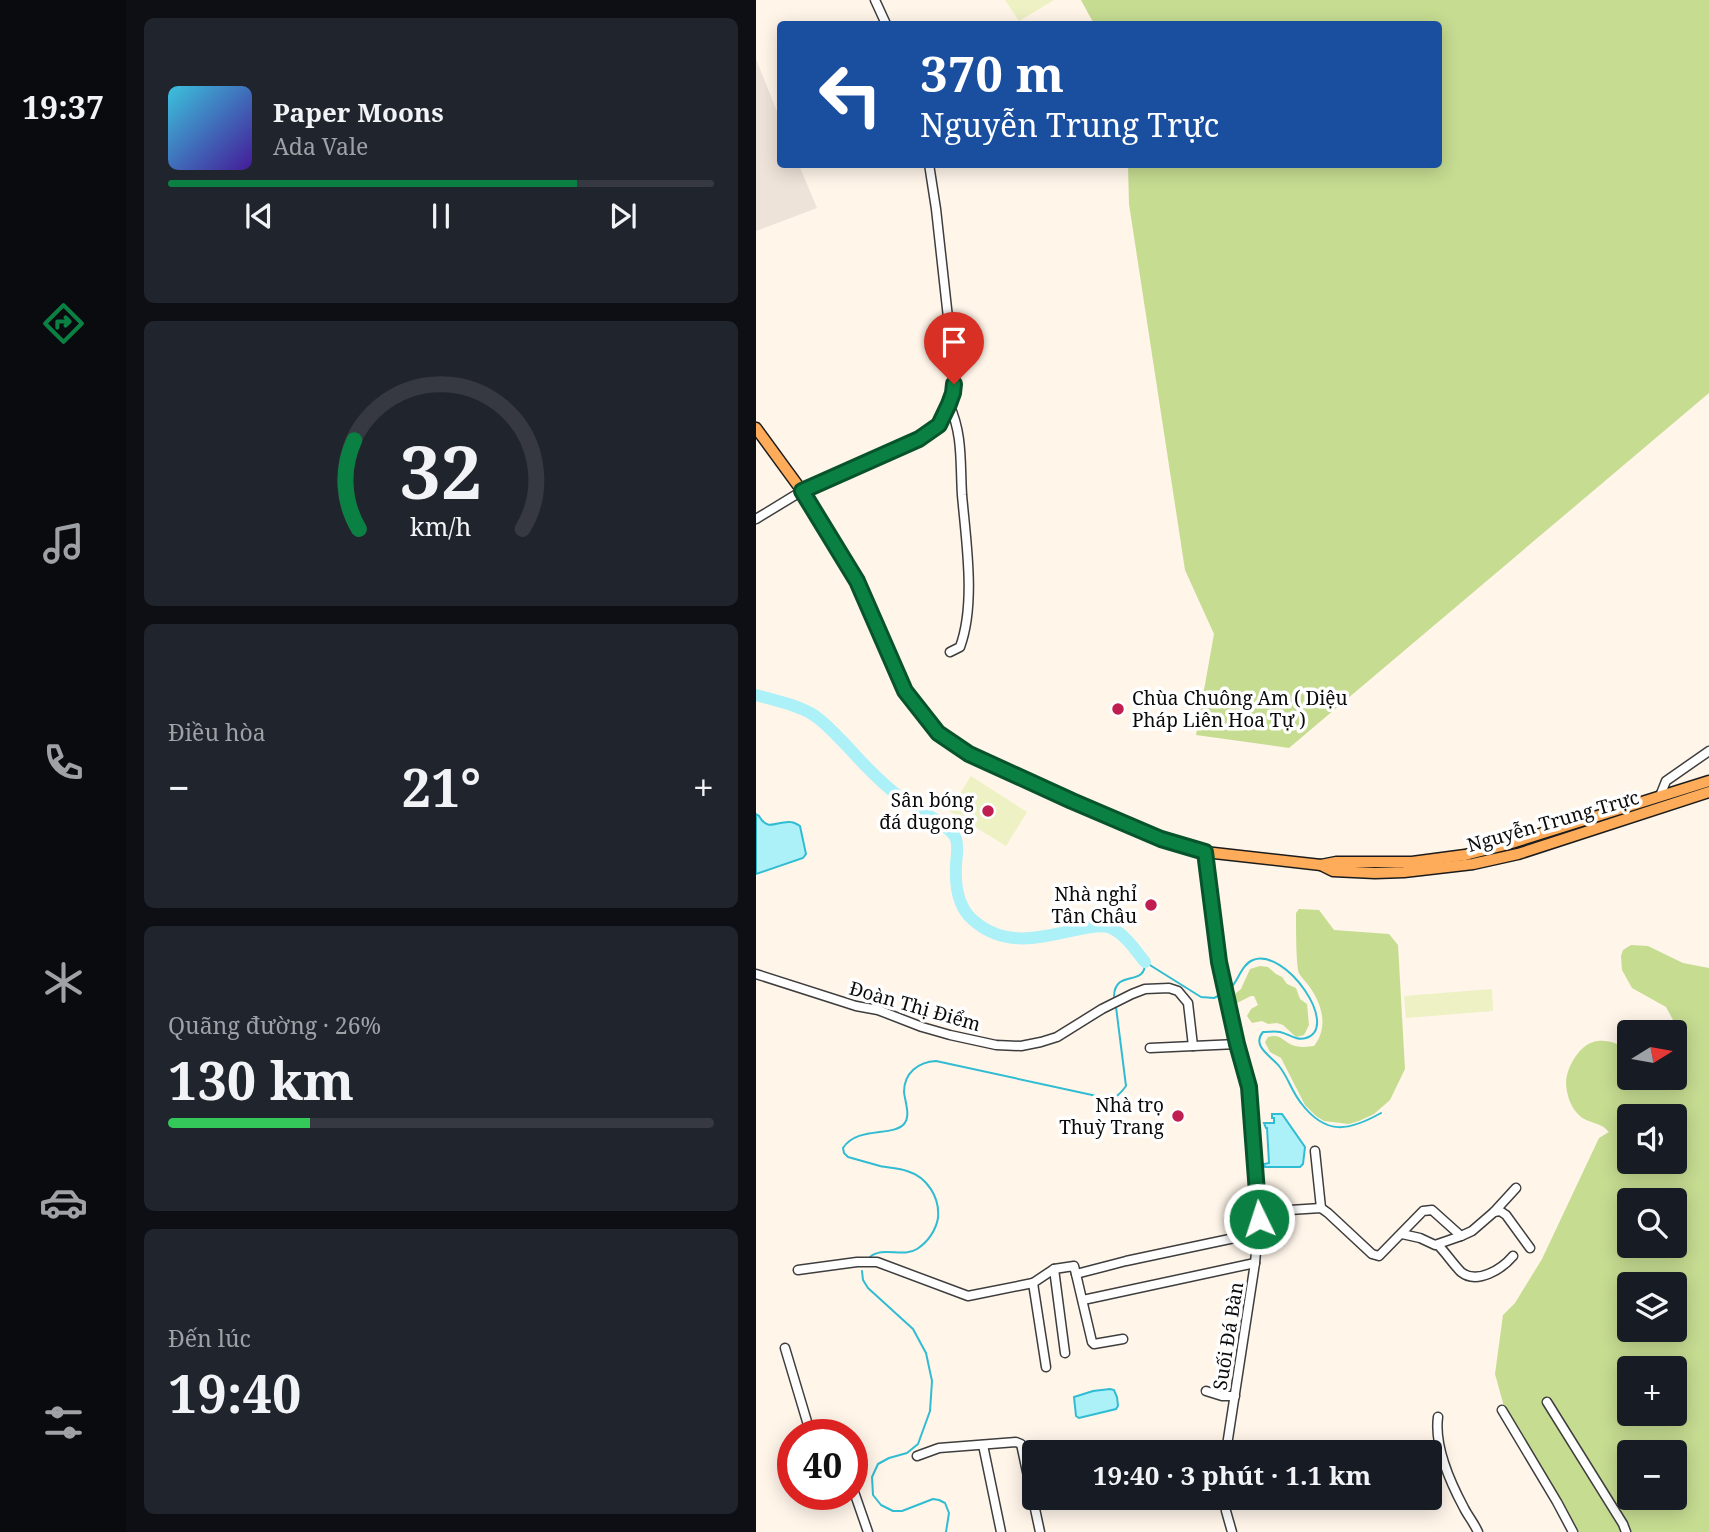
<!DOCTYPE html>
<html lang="vi">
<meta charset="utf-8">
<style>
:root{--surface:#171b24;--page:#20242c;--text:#f1f3f6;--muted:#9ea1a6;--line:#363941;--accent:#0b8043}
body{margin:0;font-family:"Noto Serif",serif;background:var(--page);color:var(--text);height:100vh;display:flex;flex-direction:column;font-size:26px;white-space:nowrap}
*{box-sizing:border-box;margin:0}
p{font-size:23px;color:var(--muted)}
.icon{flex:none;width:38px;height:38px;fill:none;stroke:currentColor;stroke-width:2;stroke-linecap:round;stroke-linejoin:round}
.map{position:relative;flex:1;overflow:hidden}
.details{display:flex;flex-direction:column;gap:18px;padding:18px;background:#0d0f14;width:630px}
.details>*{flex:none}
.banner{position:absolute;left:21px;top:21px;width:665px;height:147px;border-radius:7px;box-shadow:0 4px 18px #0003;background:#1a4fa0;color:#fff;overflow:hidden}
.needle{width:46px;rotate:79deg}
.fabs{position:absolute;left:861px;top:1020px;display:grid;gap:14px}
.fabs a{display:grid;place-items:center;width:70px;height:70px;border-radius:7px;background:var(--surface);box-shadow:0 4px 18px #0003;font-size:35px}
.speed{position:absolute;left:21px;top:1419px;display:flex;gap:14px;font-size:35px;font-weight:700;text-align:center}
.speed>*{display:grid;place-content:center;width:91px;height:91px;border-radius:50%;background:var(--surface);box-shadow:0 4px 18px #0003;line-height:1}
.speed .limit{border:10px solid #d22;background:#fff;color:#111}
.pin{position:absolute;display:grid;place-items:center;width:60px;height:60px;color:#fff;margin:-72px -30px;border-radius:50% 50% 50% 0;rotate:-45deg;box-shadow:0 0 7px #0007}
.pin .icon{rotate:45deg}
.me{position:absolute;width:77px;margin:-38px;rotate:356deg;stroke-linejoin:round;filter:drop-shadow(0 0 5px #0008)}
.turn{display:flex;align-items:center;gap:24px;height:147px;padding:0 28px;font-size:32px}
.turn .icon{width:91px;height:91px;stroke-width:2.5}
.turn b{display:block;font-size:49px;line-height:60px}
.big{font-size:52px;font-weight:700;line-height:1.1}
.details .card{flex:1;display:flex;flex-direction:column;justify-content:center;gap:10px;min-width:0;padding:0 24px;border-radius:10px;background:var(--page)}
.details .dial{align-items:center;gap:0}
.dial svg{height:182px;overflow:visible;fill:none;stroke:var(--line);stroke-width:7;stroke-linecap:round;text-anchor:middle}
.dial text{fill:var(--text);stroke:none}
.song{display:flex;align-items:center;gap:21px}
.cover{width:84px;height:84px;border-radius:10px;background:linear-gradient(135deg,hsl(190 70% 55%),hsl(260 70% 35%))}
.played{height:7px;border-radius:4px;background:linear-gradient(90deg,var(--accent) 75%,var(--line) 75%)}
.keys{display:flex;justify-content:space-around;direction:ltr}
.heat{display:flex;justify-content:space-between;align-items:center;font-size:38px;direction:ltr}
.charge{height:10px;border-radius:5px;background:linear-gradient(90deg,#34c759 26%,var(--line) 0)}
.trip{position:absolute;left:266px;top:1440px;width:420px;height:70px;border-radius:7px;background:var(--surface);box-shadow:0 4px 18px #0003;font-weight:700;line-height:70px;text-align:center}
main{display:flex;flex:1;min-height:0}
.dock{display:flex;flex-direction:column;width:126px;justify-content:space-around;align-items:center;background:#090b0e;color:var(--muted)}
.dock .icon{width:49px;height:49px}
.dock .active{color:var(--accent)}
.dock b{font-size:32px;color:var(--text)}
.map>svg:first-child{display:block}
.forest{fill:#c6dc91;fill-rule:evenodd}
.pitch{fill:#edf1c4}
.plaza{fill:#eee3d9}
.water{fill:#acf0f8;stroke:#30bcd2;stroke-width:2}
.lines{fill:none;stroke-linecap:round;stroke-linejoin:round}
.stream{stroke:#30bcd2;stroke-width:2}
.river{stroke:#acf0f8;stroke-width:12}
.minor-casing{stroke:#3e3e3e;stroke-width:11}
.major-casing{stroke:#1c1c1c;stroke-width:13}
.minor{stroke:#fff;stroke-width:8}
.major{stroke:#feac5a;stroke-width:10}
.route-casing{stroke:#07532c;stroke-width:18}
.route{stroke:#0b8043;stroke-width:12}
.poi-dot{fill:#c01e50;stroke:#fff;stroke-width:2.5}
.labels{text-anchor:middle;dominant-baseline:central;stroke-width:7;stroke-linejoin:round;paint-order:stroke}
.poi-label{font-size:19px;fill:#0b0b0b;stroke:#fff;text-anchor:end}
.street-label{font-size:19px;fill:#0b0b0b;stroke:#fff}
</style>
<main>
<nav class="dock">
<b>19:37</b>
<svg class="icon active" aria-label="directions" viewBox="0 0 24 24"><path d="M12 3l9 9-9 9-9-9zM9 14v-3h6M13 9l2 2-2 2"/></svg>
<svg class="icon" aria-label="music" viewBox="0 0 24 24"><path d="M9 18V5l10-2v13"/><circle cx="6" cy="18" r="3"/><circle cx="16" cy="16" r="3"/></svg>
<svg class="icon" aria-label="phone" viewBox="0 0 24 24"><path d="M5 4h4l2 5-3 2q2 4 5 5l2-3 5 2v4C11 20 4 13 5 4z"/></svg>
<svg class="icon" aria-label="climate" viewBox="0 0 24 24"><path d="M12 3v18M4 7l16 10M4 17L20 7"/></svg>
<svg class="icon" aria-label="car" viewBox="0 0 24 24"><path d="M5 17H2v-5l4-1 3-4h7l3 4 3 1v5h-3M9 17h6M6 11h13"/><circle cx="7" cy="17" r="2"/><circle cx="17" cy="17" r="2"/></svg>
<svg class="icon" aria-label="filters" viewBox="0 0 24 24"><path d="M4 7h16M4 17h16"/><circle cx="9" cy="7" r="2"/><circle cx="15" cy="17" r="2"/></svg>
</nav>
<section class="details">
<div class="card">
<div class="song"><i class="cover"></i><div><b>Paper Moons</b><p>Ada Vale</p></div></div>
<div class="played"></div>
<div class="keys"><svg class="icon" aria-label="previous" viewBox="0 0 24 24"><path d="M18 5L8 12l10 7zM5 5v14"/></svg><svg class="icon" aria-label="pause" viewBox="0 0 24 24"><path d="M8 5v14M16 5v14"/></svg><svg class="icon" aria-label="next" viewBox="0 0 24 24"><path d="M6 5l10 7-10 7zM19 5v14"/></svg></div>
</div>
<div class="card dial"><svg viewBox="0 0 100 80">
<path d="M14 69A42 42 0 1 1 86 69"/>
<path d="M14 69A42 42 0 0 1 12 30" stroke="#0b8043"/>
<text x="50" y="56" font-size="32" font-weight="700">32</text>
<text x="50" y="72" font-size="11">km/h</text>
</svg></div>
<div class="card"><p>Điều hòa</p>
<div class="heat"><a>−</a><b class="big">21°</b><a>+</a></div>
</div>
<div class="card"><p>Quãng đường · 26%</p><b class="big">130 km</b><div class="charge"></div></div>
<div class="card"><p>Đến lúc</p><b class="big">19:40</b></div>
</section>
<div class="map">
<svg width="953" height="1532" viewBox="0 0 953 1532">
<rect width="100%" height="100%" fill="#fff5e9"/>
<g class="forest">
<path d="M325,0H953V393L533,748L440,735L458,634L429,570L373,204L372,165L682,164V24H338Z"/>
<path d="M543,909L563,910L578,930L633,934L642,945L649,1069L634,1100L618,1114L603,1121L593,1124L568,1121L560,1116L549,1105L525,1058L514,1052L509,1042L512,1037C524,1034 525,1039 534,1044C542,1048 550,1047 558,1046C573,1027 566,1004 553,986C550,982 545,977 543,973C540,967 540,924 540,913Z"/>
<path d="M875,945L892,946L927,963L953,968V1532H819L749,1410L739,1374L747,1315L759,1303L786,1259L843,1138L853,1132C843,1120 831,1125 821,1113C814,1106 810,1092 810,1082C811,1066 825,1042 842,1041C854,1040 863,1045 873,1049V1078H919V1032H915L917,1020L910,1007L876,988L866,970L865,956L867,950ZM873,1116H919V1162H873ZM873,1200H919V1246H873ZM873,1284H919V1330H873ZM873,1368H919V1414H873ZM873,1452H919V1498H873Z"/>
<path d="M504,966L512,967L520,974L526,977L531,984L540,988L544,999L551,1004L553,1025L548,1035L540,1037L527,1025L521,1023L512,1024L506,1021L496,1023L491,1016L495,1009L502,1005L498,996H495L479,1004L476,1003L480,993L485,989L494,969Z"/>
</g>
<g class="pitch">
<path d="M249,0H298L263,21Z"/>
<path d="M215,776L271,812L250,846L193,811Z"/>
<path d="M736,989L737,1011L650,1018L648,996Z"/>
</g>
<path class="plaza" d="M0,59L24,119V164L43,165L61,208L0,231Z"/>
<g class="water">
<path d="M0,814L3,816C12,832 20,821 34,822C37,822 41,824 44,826L50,854L47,858L0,874Z"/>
<path d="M516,1114H526L549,1147L547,1164L544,1167H509L508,1164L513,1163L511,1128H510L508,1123H518V1118H516Z"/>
<path d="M354,1389L358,1390L361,1397L362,1406L360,1409L323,1418L320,1416L318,1397L337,1391Z"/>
</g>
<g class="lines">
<g class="stream">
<path d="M474,989C482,981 486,964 497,960C529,947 585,1027 550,1038C540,1041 533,1034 524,1032C519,1031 513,1032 507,1032C495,1046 515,1056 523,1066C532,1077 536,1092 545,1103C570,1136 593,1131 625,1113"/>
<path d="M358,996C359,968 390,988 389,962L445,997L458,998L466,994"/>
<path d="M114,1257C127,1246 147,1258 161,1249C172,1242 180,1230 182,1218C184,1197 171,1177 151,1171C143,1168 133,1168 124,1166C113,1163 103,1160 92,1157L88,1153L87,1148C101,1126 137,1137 148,1124C155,1116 149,1102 148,1092C148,1073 162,1062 180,1061L350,1098C361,1098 364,1094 370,1086L360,1007"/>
<path d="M106,1271L107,1280L112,1288L157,1329L170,1353L176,1381L174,1411L162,1444L151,1453L133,1458L122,1464L116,1477L117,1495L125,1505L137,1511H146L177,1499L183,1500L189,1503L193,1513L190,1532"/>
</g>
<path class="river" d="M0,695C18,700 39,704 56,714C69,722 80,735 91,746C108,765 125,783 145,798C158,808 195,825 200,839C203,848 200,857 200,866C199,885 202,907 217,920C250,949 285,937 324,929C333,927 346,924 355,928C369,934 380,951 389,962"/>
<g class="minor-casing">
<g id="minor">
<path d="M119,0L130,24"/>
<path d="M193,404C207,435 204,462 206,495C210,541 220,604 204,647L194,652"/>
<path d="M0,519L46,491L163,439L183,425L197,393L198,372L180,209L173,164"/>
<path d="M904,796L910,781L953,751"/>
<path d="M449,852L463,962L481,1044L493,1087L503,1219L499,1263L470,1452"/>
<path d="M0,974L100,1006L122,1010L166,1027L194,1035L240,1045L265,1046L285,1042L301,1037L346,1009L376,994L389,989L413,988L422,991L432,1003L437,1046"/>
<path d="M394,1048L481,1044"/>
<path d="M559,1151L565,1208"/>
<path d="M502,1212L565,1208L572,1213L616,1254L623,1256L667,1211L676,1210L705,1236L716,1231L738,1212L744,1211L750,1215L774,1248"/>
<path d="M738,1212L760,1188"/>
<path d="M646,1234L664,1238L679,1245L705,1236"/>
<path d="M682,1245C690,1253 697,1264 705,1272C721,1285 746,1269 757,1256"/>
<path d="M298,1269L309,1353"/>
<path d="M42,1270L101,1262H121L212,1296L277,1283L298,1269L318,1266L320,1274L370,1261L502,1233"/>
<path d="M320,1274L336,1342L338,1344L367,1339"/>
<path d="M277,1283L290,1367"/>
<path d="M327,1300L499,1263"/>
<path d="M29,1348L55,1435"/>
<path d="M450,1391L466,1396H479"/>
<path d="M791,1402L867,1524L870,1532"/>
<path d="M746,1410L801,1502L817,1532"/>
<path d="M682,1417C678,1447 694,1482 708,1508C712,1516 718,1523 722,1532"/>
<path d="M227,1445L245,1532"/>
<path d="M161,1456L183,1448L260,1442L265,1444L284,1532"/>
<path d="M96,1486L112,1532"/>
<path d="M469,1498L470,1511L476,1532"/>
</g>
</g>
<g class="major-casing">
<g id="major">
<path d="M0,428L46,491L101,581L149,691L182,733L213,754L316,801L423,846L449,852L565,865L580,862H656L709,855L749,845L953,781"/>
<path d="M565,865L577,871L619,873L648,872L717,864L762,854L953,792"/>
</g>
</g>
<use href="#minor" class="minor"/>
<use href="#major" class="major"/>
</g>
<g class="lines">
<g class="route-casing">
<path id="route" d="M198,384L197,393L193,404L183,425L163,439L46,491L101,581L149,691L182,733L213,754L316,801L405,839L449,852L463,962L481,1044L493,1087L503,1219"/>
</g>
<use href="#route" class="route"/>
</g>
<g class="poi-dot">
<circle cx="362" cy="709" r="7"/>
<circle cx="232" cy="811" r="7"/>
<circle cx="395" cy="905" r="7"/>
<circle cx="422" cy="1116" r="7"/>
</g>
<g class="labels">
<g class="poi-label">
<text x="376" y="698" text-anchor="start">Chùa Chuông Am ( Diệu<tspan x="376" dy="22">Pháp Liên Hoa Tự )</tspan></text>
<text x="218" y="800">Sân bóng<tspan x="218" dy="22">đá dugong</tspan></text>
<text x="381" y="894">Nhà nghỉ<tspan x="381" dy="22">Tân Châu</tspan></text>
<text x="408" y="1105">Nhà trọ<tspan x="408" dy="22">Thuỳ Trang</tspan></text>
</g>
<g class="street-label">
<text transform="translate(797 821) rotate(-16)">Nguyễn Trung Trực</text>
<text transform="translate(159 1006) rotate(16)">Đoàn Thị Điểm</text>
<text transform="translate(472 1336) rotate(-81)">Suối Đá Bàn</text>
</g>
</g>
</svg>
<div class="fabs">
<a><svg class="needle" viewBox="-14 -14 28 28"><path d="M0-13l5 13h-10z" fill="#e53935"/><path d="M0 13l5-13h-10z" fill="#9ea1a6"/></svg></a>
<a><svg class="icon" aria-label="sound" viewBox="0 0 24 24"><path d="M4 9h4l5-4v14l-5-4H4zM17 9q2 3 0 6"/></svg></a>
<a><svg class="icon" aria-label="search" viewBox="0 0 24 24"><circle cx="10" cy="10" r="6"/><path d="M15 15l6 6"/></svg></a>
<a><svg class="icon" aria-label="layers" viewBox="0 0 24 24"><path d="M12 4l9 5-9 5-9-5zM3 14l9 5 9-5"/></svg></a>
<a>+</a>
<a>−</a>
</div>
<div class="speed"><div class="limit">40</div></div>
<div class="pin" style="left:198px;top:384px;background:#d93025"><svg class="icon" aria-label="arrive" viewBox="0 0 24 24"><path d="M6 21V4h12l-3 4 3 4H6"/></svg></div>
<svg class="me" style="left:503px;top:1219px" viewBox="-20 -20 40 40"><circle r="17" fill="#0b8043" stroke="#fff" stroke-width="3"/><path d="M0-11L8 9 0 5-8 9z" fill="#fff"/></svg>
<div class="trip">19:40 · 3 phút · 1.1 km</div>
<div class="banner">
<div class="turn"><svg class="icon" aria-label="left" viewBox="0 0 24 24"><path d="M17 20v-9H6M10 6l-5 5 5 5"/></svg><div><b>370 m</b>Nguyễn Trung Trực</div></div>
</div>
</div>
</main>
